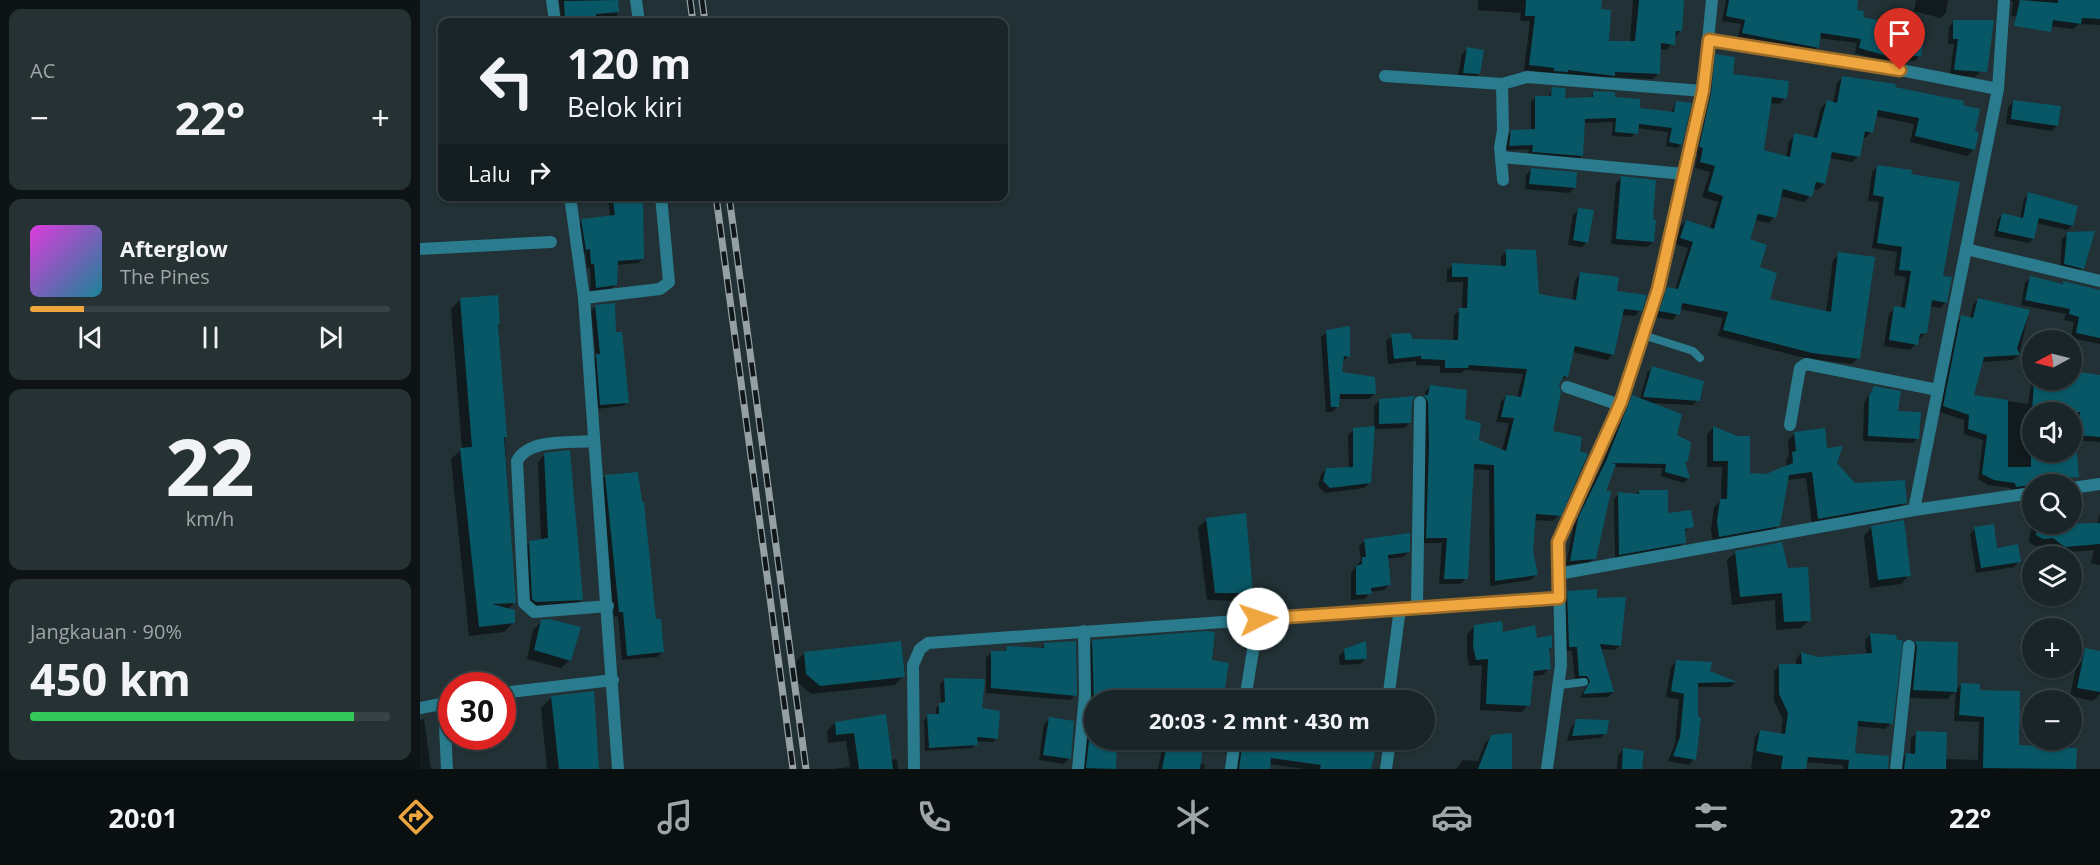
<!DOCTYPE html>
<html lang="id">
<meta charset="utf-8">
<style>
:root{--surface:#192528;--page:#263134;--text:#f1f3f6;--muted:#9fa5a8;--line:#374245;--accent:#f0a63f}
body{margin:0;font-family:"Open Sans",sans-serif;background:var(--page);color:var(--text);height:100vh;display:flex;flex-direction:column;font-size:22px;white-space:nowrap}
*{box-sizing:border-box;margin:0}
p{font-size:20px;color:var(--muted)}
.icon{flex:none;width:33px;height:33px;fill:none;stroke:currentColor;stroke-width:2;stroke-linecap:round;stroke-linejoin:round}
.map{position:relative;flex:1;overflow:hidden}
.details{display:flex;flex-direction:column;gap:9px;padding:9px;background:#0e1416;width:420px}
.details>*{flex:none}
.top-card{position:absolute;left:18px;top:18px;width:570px;height:183px;border-radius:12px;box-shadow:0 2px 4px #0004,0 0 0 2px var(--line);background:#192528;color:var(--text);overflow:hidden}
.needle{width:39px;rotate:263deg}
.tools{position:absolute;left:1602px;top:330px;display:grid;gap:12px}
.tools a{display:grid;place-items:center;width:60px;height:60px;border-radius:50%;background:var(--surface);box-shadow:0 2px 4px #0004,0 0 0 2px var(--line);font-size:30px}
.speed{position:absolute;left:18px;top:672px;display:flex;gap:12px;font-size:30px;font-weight:700;text-align:center}
.speed>*{display:grid;place-content:center;width:78px;height:78px;border-radius:50%;background:var(--surface);box-shadow:0 2px 4px #0004,0 0 0 2px var(--line);line-height:1}
.speed .limit{border:9px solid #d22;background:#fff;color:#111}
.pin{position:absolute;display:grid;place-items:center;width:51px;height:51px;color:#fff;margin:-62px -26px;border-radius:50% 50% 50% 0;rotate:-45deg;box-shadow:0 0 6px #0007}
.pin .icon{rotate:45deg}
.me{position:absolute;width:66px;margin:-33px;rotate:86deg;stroke-linejoin:round;filter:drop-shadow(0 0 4px #0008)}
.turn{display:flex;align-items:center;gap:21px;height:126px;padding:0 30px;font-size:27px}
.turn .icon{width:78px;height:78px;stroke-width:2.5}
.turn b{display:block;font-size:42px;line-height:51px}
.then{display:flex;align-items:center;height:57px;padding:0 30px;background:#0003;gap:12px;font-size:22px}
.big{font-size:45px;font-weight:700;line-height:1.1}
.details .widget{flex:1;display:flex;flex-direction:column;justify-content:center;gap:9px;min-width:0;padding:0 21px;border-radius:12px;background:var(--page)}
.details .dial{align-items:center;gap:0}
.dial b{font-size:78px;line-height:1}
.song{display:flex;align-items:center;gap:18px}
.cover{width:72px;height:72px;border-radius:9px;background:linear-gradient(135deg,hsl(300 70% 55%),hsl(190 70% 35%))}
.played{height:6px;border-radius:3px;background:linear-gradient(90deg,var(--accent) 15%,var(--line) 15%)}
.keys{display:flex;justify-content:space-around;direction:ltr}
.heat{display:flex;justify-content:space-between;align-items:center;font-size:33px;direction:ltr}
.charge{height:9px;border-radius:4px;background:linear-gradient(90deg,#34c759 90%,var(--line) 0)}
.trip{position:absolute;left:664px;top:690px;width:351px;height:60px;border-radius:30px;background:var(--surface);box-shadow:0 2px 4px #0004,0 0 0 2px var(--line);font-weight:700;line-height:60px;text-align:center}
.tabs{display:flex;height:96px;justify-content:space-around;align-items:center;background:#0a0f10;color:var(--muted)}
.tabs .icon{width:42px;height:42px}
.tabs .current{color:var(--accent)}
.tabs b{font-size:27px;color:var(--text)}
main{display:flex;flex:1;min-height:0}
.map>svg:first-child{display:block}
.shadow{fill:#0007;fill-rule:evenodd}
.building{fill:#085767}
.lines{fill:none;stroke-linecap:round;stroke-linejoin:round}
.lane{stroke:#297b8d;stroke-width:8}
.street{stroke:#297b8d;stroke-width:12}
.rail-casing{stroke:#94a0a4;stroke-width:7}
.rail{stroke:#101719;stroke-width:4.5;stroke-dasharray:14;stroke-linecap:butt}
.route-casing{stroke:#9c6c29;stroke-width:15}
.route{stroke:#f0a63f;stroke-width:10}
</style>
<main>
<section class="details">
<div class="widget"><p>AC</p>
<div class="heat"><a>−</a><b class="big">22°</b><a>+</a></div>
</div>
<div class="widget">
<div class="song"><i class="cover"></i><div><b>Afterglow</b><p>The Pines</p></div></div>
<div class="played"></div>
<div class="keys"><svg class="icon" aria-label="previous" viewBox="0 0 24 24"><path d="M18 5L8 12l10 7zM5 5v14"/></svg><svg class="icon" aria-label="pause" viewBox="0 0 24 24"><path d="M8 5v14M16 5v14"/></svg><svg class="icon" aria-label="next" viewBox="0 0 24 24"><path d="M6 5l10 7-10 7zM19 5v14"/></svg></div>
</div>
<div class="widget dial"><b>22</b><p>km/h</p></div>
<div class="widget"><p>Jangkauan · 90%</p><b class="big">450 km</b><div class="charge"></div></div>
</section>
<div class="map">
<svg width="1680" height="769" viewBox="0 0 1680 769">
<rect width="100%" height="100%" fill="#213135"/>
<g class="shadow">
<path d="M139,0H196L198,22H138L141,17Z"/>
<path d="M1058,0H1180L1179,11L1187,42H1210L1213,0H1262L1260,31L1247,50L1239,49L1238,74L1233,79L1191,77L1188,81L1104,70L1110,21H1100L1101,13L1058,10Z"/>
<path d="M1306,0H1437L1435,11L1441,19L1500,56L1495,61L1487,60L1482,66L1435,53L1437,43L1399,38L1397,48L1392,53L1318,38L1321,24L1302,21Z"/>
<path d="M1496,0H1528L1526,13L1520,18L1494,11Z"/>
<path d="M1587,0H1680V25L1659,24L1653,29L1628,26L1625,29L1591,15L1593,2Z"/>
<path d="M1534,21L1560,71L1555,77L1530,75L1534,44H1528L1529,27Z"/>
<path d="M1048,49L1059,74L1053,79L1038,78L1042,54Z"/>
<path d="M1295,55L1311,76L1365,98L1359,104L1350,103L1343,151L1366,157L1369,141L1375,135L1393,139L1401,108L1407,102L1413,103L1417,83L1423,77L1541,106L1554,132L1557,133L1553,150L1547,156L1490,142L1494,124L1455,116L1451,132L1445,138L1442,137L1438,156L1432,162L1409,158L1404,184L1398,190L1392,188L1390,196L1384,202L1360,196L1354,217L1349,223L1334,220L1328,240L1348,301L1406,312L1413,260L1419,254L1438,358L1432,364L1385,358L1298,336L1303,318L1260,309L1253,320L1234,317L1241,294L1247,288L1255,290L1268,248L1255,244L1260,227L1266,221L1290,229L1298,202L1282,197L1290,172L1275,168L1278,154L1274,153L1290,61Z"/>
<path d="M1133,89L1143,100L1169,99L1174,92L1218,110L1251,113L1256,102L1261,144L1257,148L1246,146L1248,132L1217,128L1212,137L1192,136L1193,122L1163,123L1162,156L1158,160L1108,155L1109,149L1086,150L1087,136L1092,132L1111,131V102L1115,97H1128Z"/>
<path d="M1594,101L1637,125L1632,131L1586,124L1588,107Z"/>
<path d="M1458,166L1489,176L1522,277L1526,302L1520,308L1509,306L1505,333L1490,350L1464,346L1469,314L1475,308L1481,309L1486,277L1474,275L1477,252L1452,248L1459,202L1448,201L1452,172Z"/>
<path d="M1111,170L1154,188L1149,193L1105,189L1106,175Z"/>
<path d="M1202,178L1231,221L1233,242L1227,247L1191,244L1196,183Z"/>
<path d="M1609,194L1652,226L1647,230L1616,223L1613,239L1608,243L1574,236L1578,219L1582,215L1600,219L1604,199Z"/>
<path d="M188,196H223V258L218,263L197,265L196,284L191,289L171,292L170,268H167L166,253L162,254L157,225L162,220L190,217Z"/>
<path d="M1159,209L1167,242L1162,247L1148,245L1153,215Z"/>
<path d="M1648,233L1662,268L1657,273L1640,269L1642,239Z"/>
<path d="M1087,251L1117,295L1152,301L1155,280L1160,274L1196,292L1220,310L1215,316L1202,315L1193,354L1187,360L1152,352L1147,376L1139,381L1131,432L1139,515L1133,521L1114,520L1112,551L1116,575L1110,580L1070,586L1069,470L1052,469L1046,578L1040,584H1019L1022,543H1001L1005,392L1010,387L1043,421L1057,440L1082,451L1089,423L1076,422L1081,402L1086,396L1097,398L1103,374L1045,370L1041,373H1020V366L996,365V361L968,364L966,341L972,336L991,341L1033,342L1034,315L1042,309L1043,282H1027V270L1033,265L1081,267V257Z"/>
<path d="M1610,278L1680,290V344L1651,338L1654,322L1644,320L1646,314L1601,305L1605,283Z"/>
<path d="M77,297L94,603L87,610L94,622L84,632L49,636L31,459L42,449L31,309L41,299Z"/>
<path d="M1558,300L1609,311L1599,355L1593,360L1562,362L1552,396L1608,404L1612,379L1652,380V363H1655L1654,373L1680,377V442L1655,440L1657,471L1622,478L1628,480L1627,484H1612V491H1591V488L1568,485L1558,479L1563,440L1544,434V420L1519,412L1537,322L1542,317L1550,319L1553,305ZM1612,412H1652V452H1612Z"/>
<path d="M176,306L195,334L208,402L203,406L176,409L173,360L176,357L171,311Z"/>
<path d="M907,332L929,356L923,361L921,374L954,394L949,399H919L918,406L912,412H906L901,337Z"/>
<path d="M1233,367L1278,400L1273,405L1230,403L1256,436L1266,460L1264,462L1268,478L1264,483L1241,476L1242,468L1193,467L1184,492L1174,558L1169,563L1146,565L1154,524L1181,467L1208,401L1212,396L1220,399L1227,373Z"/>
<path d="M1454,387L1498,438L1493,443L1443,441L1444,403Z"/>
<path d="M960,400L990,422L984,428L953,429L950,482L944,488L905,493L898,486L901,475L906,469H929L928,435L934,430L954,428V406Z"/>
<path d="M1293,428L1328,474L1346,475L1367,467L1366,460L1369,456L1368,440L1374,434L1406,450L1434,485L1485,502L1478,509L1392,525L1386,478L1366,480L1358,525L1352,532L1293,542L1291,530L1294,507L1301,500L1302,467H1287V434Z"/>
<path d="M125,454L162,599L154,606L108,609L103,549L110,542L121,540L118,462Z"/>
<path d="M186,476L235,621L242,652L237,657L202,660L198,616L194,617L180,481Z"/>
<path d="M1219,491L1246,515L1272,526L1264,532V542L1259,547L1195,559L1194,499L1199,494L1215,495Z"/>
<path d="M1680,513V565L1671,563L1674,550L1638,553L1626,545L1615,546L1609,542L1612,521V524H1677Z"/>
<path d="M786,520L831,593L823,601L787,600L778,528Z"/>
<path d="M1452,527L1489,575L1481,584L1450,588L1444,536Z"/>
<path d="M1555,528L1576,550L1599,561L1594,567L1556,573L1550,534Z"/>
<path d="M945,540L988,552L983,557L966,559L969,585L964,590L950,592L945,599L931,600V573L941,560L939,546Z"/>
<path d="M1316,552L1366,570L1389,620L1381,628L1356,630L1355,600L1312,605L1307,560Z"/>
<path d="M1148,593L1176,600L1200,645L1195,650L1180,649L1193,692L1188,697L1160,698L1166,686L1162,681H1155L1152,651H1144L1143,598Z"/>
<path d="M122,621L150,660L141,668L107,659L113,630Z"/>
<path d="M1054,627L1116,639L1131,647L1128,651L1129,668L1123,675L1111,676L1108,705L1102,712L1060,710L1062,665L1049,666L1047,653V634Z"/>
<path d="M1450,635L1471,723L1465,729L1436,726L1433,755L1466,769H1423V765L1385,762V769H1331L1335,737L1340,731L1361,734L1363,719L1354,701V671L1360,665L1376,666V659L1381,653L1398,659L1446,655L1445,640Z"/>
<path d="M673,641L807,664L802,700H675V740H695V769H660L667,647Z"/>
<path d="M1496,642L1536,690L1542,684L1558,691L1597,746L1655,749L1654,769H1479L1481,761L1486,755H1490L1491,738L1497,733L1525,759L1558,760L1559,722L1534,721L1536,690L1527,699L1485,698L1488,650Z"/>
<path d="M625,644L655,695L650,700L566,693V658L571,653H582L587,648L620,649Z"/>
<path d="M925,650L945,659L940,664L920,665L919,656Z"/>
<path d="M1666,650L1680,654V694L1673,701L1650,696L1658,659Z"/>
<path d="M384,653L483,676L475,685L391,694L378,683L376,662Z"/>
<path d="M1257,661L1315,683L1310,687H1276L1274,759L1269,765L1248,761L1255,744L1259,699L1246,697L1251,667Z"/>
<path d="M524,680L577,738L573,742L556,741L552,748L505,751L504,720L508,716L516,715V708L521,704L520,684Z"/>
<path d="M132,697L177,769H127L121,708Z"/>
<path d="M834,698L853,700H832Z"/>
<path d="M465,715L470,760L477,759L478,769H412L430,767L426,741L408,743L407,731L415,723Z"/>
<path d="M4,719L11,769H0V720Z"/>
<path d="M629,719L649,758L644,764L619,760L624,725Z"/>
<path d="M1157,721L1186,733L1180,738L1147,741L1151,727Z"/>
<path d="M1072,736L1090,769H1036L1043,760L1058,761L1065,743Z"/>
<path d="M747,740H783L779,764H785L784,769H738L743,744Z"/>
<path d="M812,740H956V748L950,769H886L849,764V769H813Z"/>
<path d="M1203,750L1220,769H1197L1198,755Z"/>
</g>
<g class="building">
<path d="M198,0L199,12L176,14V22H145L144,1Z"/>
<path d="M1106,0H1182L1181,9L1191,10L1189,41H1215L1219,0H1264L1262,31H1256L1255,45L1241,43L1240,74L1195,72V76L1148,70V72L1134,71V68L1109,65L1115,16H1105Z"/>
<path d="M1309,0H1438L1437,10L1444,11L1443,17L1461,21L1460,26L1504,38L1501,57L1490,55L1488,62L1439,48L1441,39L1401,33L1399,48L1322,33L1325,20L1306,16Z"/>
<path d="M1600,0L1638,3V0H1680V19L1662,18L1661,24L1633,20L1631,32L1594,26Z"/>
<path d="M1533,20H1574L1567,72L1534,70L1538,39H1533Z"/>
<path d="M1047,47L1064,50L1060,74L1043,73Z"/>
<path d="M1295,54L1315,57L1313,74L1369,81L1367,99L1352,97L1344,150L1370,157L1374,133L1397,138L1407,100L1417,103L1422,76L1476,84L1475,87L1544,101L1543,105L1560,109L1555,131L1559,132L1555,150L1495,136L1499,118L1458,110L1453,133L1445,131L1440,157L1412,152L1405,184L1396,182L1392,197L1363,189L1356,218L1338,214L1330,239L1347,245L1340,267L1357,273L1350,299L1411,312L1418,252L1455,257L1440,359L1392,353L1303,330L1308,312L1262,303L1260,315L1239,311L1247,287L1258,289L1273,242L1260,238L1266,220L1294,229L1303,196L1288,191L1295,166L1280,162L1283,148L1279,147L1291,93Z"/>
<path d="M1132,87L1146,88L1145,98L1173,97V91L1195,92V97L1220,99V108L1254,112L1256,101L1272,103L1262,145L1249,142L1252,128L1219,124L1218,134L1195,132L1196,118L1165,119L1163,156L1112,152L1113,145L1089,146L1091,130L1115,129V96H1131Z"/>
<path d="M1593,100L1641,106L1638,126L1591,119Z"/>
<path d="M1457,165L1492,170L1491,174L1540,182L1523,276L1532,277L1527,303L1512,300L1507,333L1500,334L1498,345L1469,340L1474,306L1485,308L1491,271L1479,270L1482,247L1457,243L1464,197L1453,195Z"/>
<path d="M1111,168L1157,172L1156,188L1109,184Z"/>
<path d="M1201,176L1236,180L1233,219L1236,220L1234,242L1196,239Z"/>
<path d="M1608,192L1658,206L1653,226L1619,218L1614,239L1578,231L1582,213L1603,218Z"/>
<path d="M223,198L224,259L198,261L197,285L176,288L174,264H171L170,249L166,250L161,219L195,215L193,201Z"/>
<path d="M1158,208L1174,210L1168,243L1153,240Z"/>
<path d="M1675,231L1664,269L1644,264L1647,232Z"/>
<path d="M1086,249L1116,250L1119,294L1156,300L1160,272L1199,277L1197,291L1227,295L1222,311L1204,309L1194,355L1155,346L1148,377L1144,376L1139,384L1141,392L1133,431L1162,437L1160,451L1168,454L1141,516L1116,514L1113,551L1118,575L1075,581L1074,465L1054,464L1048,579H1024L1027,538H1006L1009,446L1008,402L1004,395H1008L1010,385L1047,390L1045,419L1061,423L1059,440L1086,451L1094,418L1081,417L1086,395L1101,397L1107,369L1049,365L1048,368H1025V360L1001,359V356L974,359L971,334L991,333L992,339L1038,340L1039,308H1047L1048,277H1032V263L1086,266Z"/>
<path d="M1610,276L1643,284V281L1680,290V338L1656,333L1659,317L1649,314L1650,309L1605,300Z"/>
<path d="M78,295L80,324H78L87,437H84L96,603L72,604L95,610V623L59,627L40,448L52,447L40,298Z"/>
<path d="M1558,298L1610,310L1597,348L1600,355L1564,357L1554,395L1588,400V467H1611V452H1657L1659,477L1617,479L1618,484L1596,487L1595,483L1574,480L1562,474L1567,435L1548,429L1549,415L1523,406L1541,315L1553,318Z"/>
<path d="M195,303L196,332H202L209,403L180,405L176,354H180L175,305Z"/>
<path d="M930,326V357L924,356L922,372L955,377L956,394H920L919,407H911L906,330Z"/>
<path d="M1232,366L1284,381L1280,401L1223,397Z"/>
<path d="M1652,371L1680,375V437L1658,435L1660,412H1612L1614,380H1652Z"/>
<path d="M1454,386L1481,391L1478,411L1501,412L1499,439L1448,436L1449,396Z"/>
<path d="M1212,395L1262,414L1257,435L1271,442L1268,461H1265L1270,479L1245,472L1246,464L1191,463L1196,464L1186,491H1191L1176,559L1150,561L1158,518L1186,461Z"/>
<path d="M995,396L992,402L991,423L959,424V399Z"/>
<path d="M955,426L951,483L910,488L903,481L906,468L933,467V428Z"/>
<path d="M1293,426L1317,436H1330V473L1346,474L1373,463L1372,452L1376,451L1374,432L1405,428L1407,448L1423,446L1417,463L1435,483L1485,480L1487,503L1398,519L1392,472L1369,475L1360,526L1299,537L1297,522L1300,499H1307L1308,461H1293Z"/>
<path d="M150,450L163,600L116,602L112,599L109,541L128,538L124,453Z"/>
<path d="M218,472L222,502H224L236,619H241L244,652L207,656L203,612H199L185,475Z"/>
<path d="M1219,490H1248V513L1271,510L1274,527L1265,529L1266,543L1199,555L1198,492L1219,494Z"/>
<path d="M826,513L833,593H795L786,518Z"/>
<path d="M1484,520L1491,576L1458,580L1451,526Z"/>
<path d="M1680,523V544L1645,547L1633,538L1623,539L1616,535V524Z"/>
<path d="M1574,524L1577,548L1598,544L1601,562L1561,568L1554,527Z"/>
<path d="M990,533V552L968,555L971,585L951,588L952,594L936,595V566L942,564V557H946L944,539Z"/>
<path d="M1362,542L1368,568L1388,567L1391,621L1364,622L1362,593L1320,597L1315,551Z"/>
<path d="M1177,589V598L1206,597L1201,646L1180,644L1194,692L1163,694L1170,681L1167,676H1159L1157,647H1149L1147,591Z"/>
<path d="M129,619L161,627L151,661L114,650L121,620Z"/>
<path d="M1082,621L1083,632L1115,625L1117,638L1132,635V648H1129L1131,669L1114,671L1110,706L1066,704L1068,659L1056,660L1053,646L1054,625Z"/>
<path d="M787,631L795,632L792,660L809,663L803,700H762L763,696L738,692L736,700H674L672,640Z"/>
<path d="M1450,633L1476,635L1477,640H1483L1473,724L1438,721L1435,753L1469,756L1468,769H1428L1429,760L1388,757L1386,769H1361L1363,756L1336,751L1340,730L1365,734L1368,713L1359,694V664H1382L1381,652L1398,657L1452,653Z"/>
<path d="M481,641L485,677L400,686L386,674L384,652Z"/>
<path d="M656,641L657,696L571,688V651H586L587,646L624,648V643Z"/>
<path d="M946,641L947,659L925,660L924,649Z"/>
<path d="M1495,641L1538,642L1537,692L1493,690L1497,647Z"/>
<path d="M1665,648L1680,651V692L1657,688Z"/>
<path d="M1256,660L1292,662L1290,671L1317,682L1278,683V717H1281L1276,760L1253,756L1260,737L1264,694L1251,691Z"/>
<path d="M524,678L565,679L562,708L580,711L578,739L557,737L558,745L509,748L507,714H519V703L525,702Z"/>
<path d="M1541,683L1560,684V690L1600,691L1599,745L1657,748L1656,769L1563,768L1564,717L1539,715Z"/>
<path d="M174,691L179,769H139L131,696Z"/>
<path d="M466,714L473,769H439L434,733L416,735L415,722Z"/>
<path d="M629,717L654,721L651,759L623,755Z"/>
<path d="M1156,719L1189,720L1187,734L1152,736Z"/>
<path d="M671,723L675,724V740H697L696,769L666,768Z"/>
<path d="M1496,731L1527,732L1526,769H1484L1486,753L1495,754Z"/>
<path d="M1092,733V769H1058L1071,735Z"/>
<path d="M748,740H784L780,769H742Z"/>
<path d="M823,740H958L951,769H900L901,765L851,758L850,769H819Z"/>
<path d="M1203,748L1224,751L1222,769H1202Z"/>
</g>
<g class="lines">
<g class="lane">
<path d="M1223,335L1273,351L1280,358"/>
<path d="M1140,685L1164,682"/>
</g>
<g class="street">
<path d="M132,0L135,22"/>
<path d="M216,0L219,22"/>
<path d="M1289,40L1460,66L1578,89"/>
<path d="M965,76L1082,84L1107,77L1283,91"/>
<path d="M1082,84L1083,130L1080,148L1083,180"/>
<path d="M1082,157L1264,174"/>
<path d="M150,196L164,298L198,769"/>
<path d="M0,249L131,242"/>
<path d="M1546,249L1680,281"/>
<path d="M164,298L240,289L249,282L241,196"/>
<path d="M1147,387L1200,405"/>
<path d="M1370,425L1380,368L1386,364L1518,390"/>
<path d="M174,441C151,443 109,438 97,461L104,603L114,612L188,606"/>
<path d="M1652,488L1680,484"/>
<path d="M1494,510L1578,89L1584,0"/>
<path d="M1138,574L1494,510L1612,493"/>
<path d="M997,607L1000,402"/>
<path d="M82,693L193,680"/>
<path d="M825,700L838,619"/>
<path d="M968,700L980,608"/>
<path d="M24,704L27,769"/>
<path d="M0,708L31,702"/>
<path d="M494,769L493,665L500,649L508,643L1139,598"/>
<path d="M658,769L665,695L664,631"/>
<path d="M811,769L815,740"/>
<path d="M966,769L970,740"/>
<path d="M1127,769L1141,665L1138,542L1201,402L1238,289L1283,91L1292,0"/>
<path d="M1476,769L1489,646"/>
</g>
<g class="rail-casing">
<g id="rail">
<path d="M270,0L273,22"/>
<path d="M282,0L285,22"/>
<path d="M296,196L373,769"/>
<path d="M309,196L386,769"/>
</g>
</g>
<use href="#rail" class="rail"/>
</g>
<g class="lines">
<g class="route-casing">
<path id="route" d="M838,619L1139,598L1138,542L1201,402L1238,289L1283,91L1289,40L1480,70"/>
</g>
<use href="#route" class="route"/>
</g>
</svg>
<div class="tools">
<a><svg class="needle" viewBox="-14 -14 28 28"><path d="M0-13l5 13h-10z" fill="#e53935"/><path d="M0 13l5-13h-10z" fill="#9fa5a8"/></svg></a>
<a><svg class="icon" aria-label="sound" viewBox="0 0 24 24"><path d="M4 9h4l5-4v14l-5-4H4zM17 9q2 3 0 6"/></svg></a>
<a><svg class="icon" aria-label="search" viewBox="0 0 24 24"><circle cx="10" cy="10" r="6"/><path d="M15 15l6 6"/></svg></a>
<a><svg class="icon" aria-label="layers" viewBox="0 0 24 24"><path d="M12 4l9 5-9 5-9-5zM3 14l9 5 9-5"/></svg></a>
<a>+</a>
<a>−</a>
</div>
<div class="speed"><div class="limit">30</div></div>
<div class="pin" style="left:1480px;top:70px;background:#d93025"><svg class="icon" aria-label="arrive" viewBox="0 0 24 24"><path d="M6 21V4h12l-3 4 3 4H6"/></svg></div>
<svg class="me" style="left:838px;top:619px" viewBox="-20 -20 40 40"><circle r="19" fill="#fff"/><path d="M0-13L10 11 0 6-10 11z" fill="#f0a63f"/></svg>
<div class="trip">20:03 · 2 mnt · 430 m</div>
<div class="top-card">
<div class="turn"><svg class="icon" aria-label="left" viewBox="0 0 24 24"><path d="M17 20v-9H6M10 6l-5 5 5 5"/></svg><div><b>120 m</b>Belok kiri</div></div>
<div class="then">Lalu<svg class="icon" aria-label="right" viewBox="0 0 24 24"><path d="M7 20v-9h11M14 6l5 5-5 5"/></svg></div>
</div>
</div>
</main>
<nav class="tabs">
<b>20:01</b>
<svg class="icon current" aria-label="directions" viewBox="0 0 24 24"><path d="M12 3l9 9-9 9-9-9zM9 14v-3h6M13 9l2 2-2 2"/></svg>
<svg class="icon" aria-label="music" viewBox="0 0 24 24"><path d="M9 18V5l10-2v13"/><circle cx="6" cy="18" r="3"/><circle cx="16" cy="16" r="3"/></svg>
<svg class="icon" aria-label="phone" viewBox="0 0 24 24"><path d="M5 4h4l2 5-3 2q2 4 5 5l2-3 5 2v4C11 20 4 13 5 4z"/></svg>
<svg class="icon" aria-label="climate" viewBox="0 0 24 24"><path d="M12 3v18M4 7l16 10M4 17L20 7"/></svg>
<svg class="icon" aria-label="car" viewBox="0 0 24 24"><path d="M5 17H2v-5l4-1 3-4h7l3 4 3 1v5h-3M9 17h6M6 11h13"/><circle cx="7" cy="17" r="2"/><circle cx="17" cy="17" r="2"/></svg>
<svg class="icon" aria-label="filters" viewBox="0 0 24 24"><path d="M4 7h16M4 17h16"/><circle cx="9" cy="7" r="2"/><circle cx="15" cy="17" r="2"/></svg>
<b>22°</b>
</nav>
